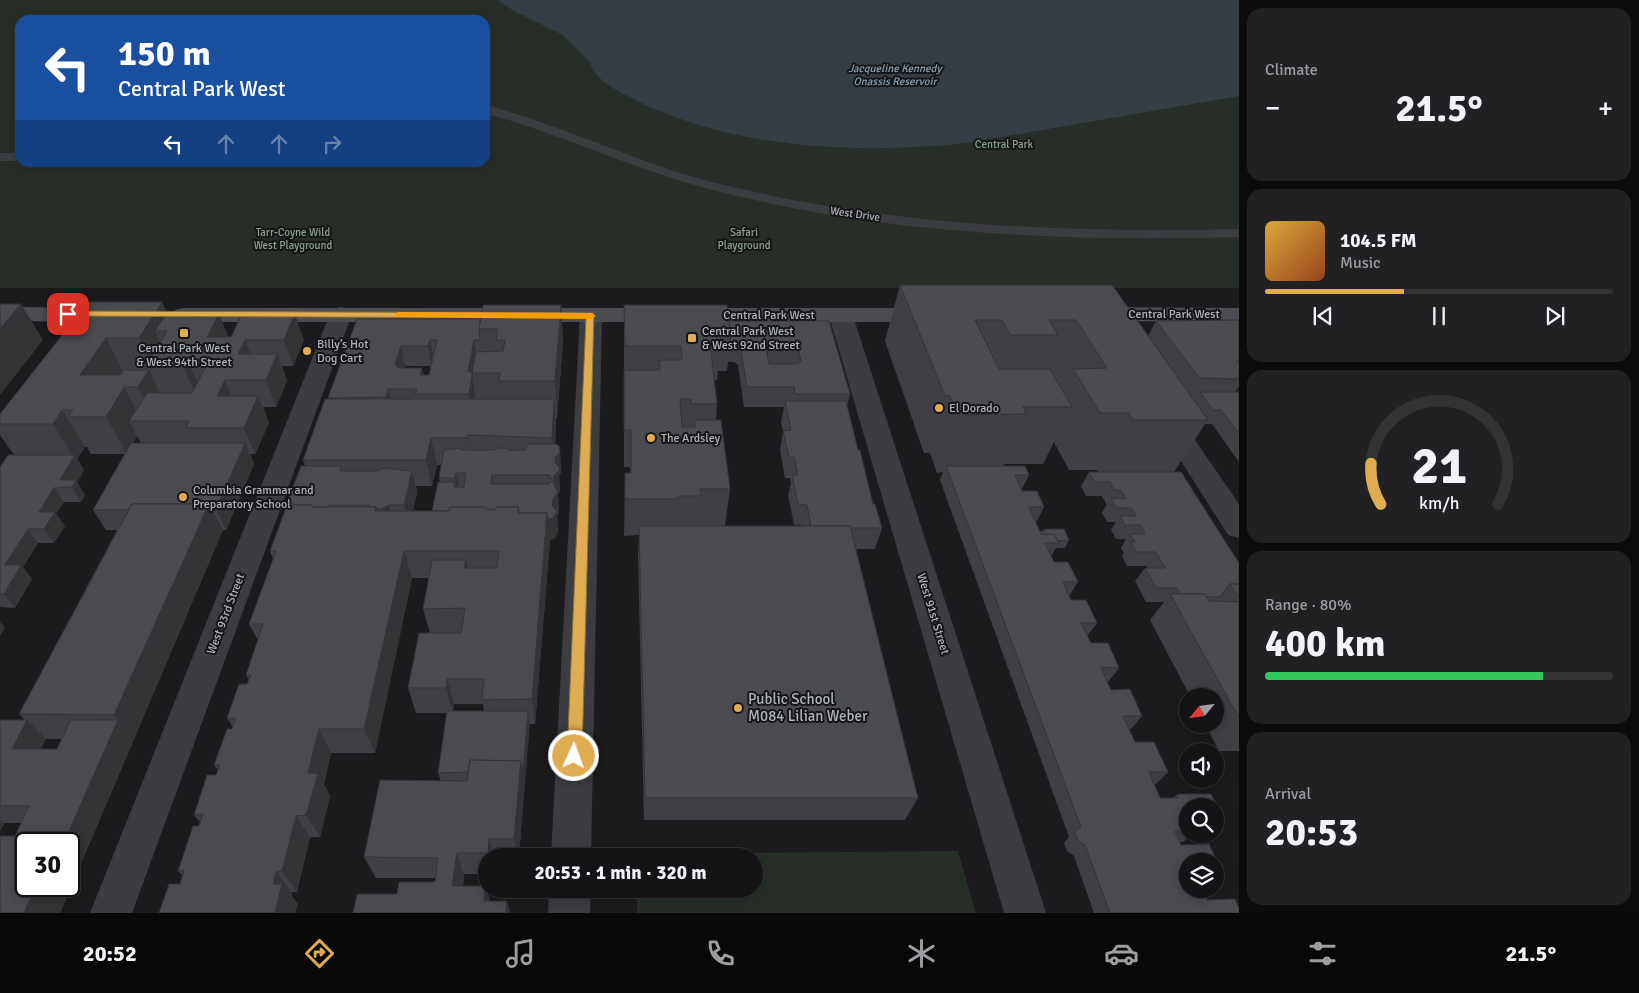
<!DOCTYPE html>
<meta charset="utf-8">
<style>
:root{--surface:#141416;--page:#212123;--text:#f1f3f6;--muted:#9d9ea1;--line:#333335;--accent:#dfac51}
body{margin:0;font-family:Signika,sans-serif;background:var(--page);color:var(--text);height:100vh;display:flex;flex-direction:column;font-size:19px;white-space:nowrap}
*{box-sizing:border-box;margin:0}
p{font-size:16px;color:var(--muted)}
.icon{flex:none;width:28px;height:28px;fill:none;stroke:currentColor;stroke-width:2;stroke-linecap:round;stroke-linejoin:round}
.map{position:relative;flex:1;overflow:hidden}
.drawer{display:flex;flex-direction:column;gap:8px;padding:8px;background:#0b0b0c;width:400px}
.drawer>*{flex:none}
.guide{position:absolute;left:15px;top:15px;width:475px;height:152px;border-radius:15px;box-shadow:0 2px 12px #0003,0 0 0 1px var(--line);background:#1a4fa0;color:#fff;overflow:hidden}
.needle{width:32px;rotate:241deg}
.buttons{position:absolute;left:1179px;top:688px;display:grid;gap:10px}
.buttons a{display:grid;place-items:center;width:45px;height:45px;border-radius:50%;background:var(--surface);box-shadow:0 2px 12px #0003,0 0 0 1px var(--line);font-size:25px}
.speed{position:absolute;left:15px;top:832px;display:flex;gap:10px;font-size:25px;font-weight:700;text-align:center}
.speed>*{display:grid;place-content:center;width:65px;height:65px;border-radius:50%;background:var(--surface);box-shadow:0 2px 12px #0003,0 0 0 1px var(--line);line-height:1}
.speed .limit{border:2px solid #111;border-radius:8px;background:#fff;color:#111}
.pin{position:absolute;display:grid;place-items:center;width:42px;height:42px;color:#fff;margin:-21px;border-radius:10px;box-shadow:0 2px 8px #0006}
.me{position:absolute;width:55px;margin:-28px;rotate:2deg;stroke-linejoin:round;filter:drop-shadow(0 0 4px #0008)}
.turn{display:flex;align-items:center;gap:18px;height:105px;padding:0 20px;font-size:22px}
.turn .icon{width:65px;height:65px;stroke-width:2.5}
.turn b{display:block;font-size:35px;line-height:42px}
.lanes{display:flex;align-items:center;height:48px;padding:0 20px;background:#0003;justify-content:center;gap:25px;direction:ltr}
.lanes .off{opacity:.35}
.big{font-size:38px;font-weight:700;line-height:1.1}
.drawer .card{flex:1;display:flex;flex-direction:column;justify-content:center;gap:8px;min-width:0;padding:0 18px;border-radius:15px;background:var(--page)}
.drawer .dial{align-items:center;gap:0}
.dial svg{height:130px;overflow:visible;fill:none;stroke:var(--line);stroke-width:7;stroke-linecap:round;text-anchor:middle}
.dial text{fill:var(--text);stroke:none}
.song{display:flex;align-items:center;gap:15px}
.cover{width:60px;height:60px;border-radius:8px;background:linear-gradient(135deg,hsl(40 70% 55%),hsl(20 70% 35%))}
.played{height:5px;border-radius:2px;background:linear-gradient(90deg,var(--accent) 40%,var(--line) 40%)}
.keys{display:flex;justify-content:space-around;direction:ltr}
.heat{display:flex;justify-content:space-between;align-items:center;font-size:28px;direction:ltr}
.charge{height:8px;border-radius:4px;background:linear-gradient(90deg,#34c759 80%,var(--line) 0)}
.trip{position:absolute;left:478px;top:848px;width:285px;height:50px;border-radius:25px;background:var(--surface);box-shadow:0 2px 12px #0003,0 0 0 1px var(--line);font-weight:700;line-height:50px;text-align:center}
.tabs{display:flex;height:80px;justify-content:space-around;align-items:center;background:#080809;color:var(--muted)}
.tabs .icon{width:35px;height:35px}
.tabs .current{color:var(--accent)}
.tabs b{font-size:22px;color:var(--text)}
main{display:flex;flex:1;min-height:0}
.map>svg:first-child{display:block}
.green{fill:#272e28;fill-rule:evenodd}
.water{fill:#363e45}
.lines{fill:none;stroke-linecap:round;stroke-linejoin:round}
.pedestrian{fill:#3c3d41;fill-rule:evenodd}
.minor{fill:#3c3d41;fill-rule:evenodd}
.secondary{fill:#4a4c51;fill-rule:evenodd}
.wall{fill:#404044;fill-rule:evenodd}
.shaded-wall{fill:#343437}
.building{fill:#4a4b4f;stroke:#343437;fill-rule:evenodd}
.route{fill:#dfac51;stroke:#917035}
.slow{fill:#f59e0b}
.poi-dot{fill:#dfac51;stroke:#161618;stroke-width:2}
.labels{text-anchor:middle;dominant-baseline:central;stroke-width:4;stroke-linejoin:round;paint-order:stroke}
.far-water-label{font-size:11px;font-style:italic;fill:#8aa0b1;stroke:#161618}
.far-park-label{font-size:11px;fill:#88a389;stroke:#161618}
.far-street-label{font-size:11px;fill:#afb3bb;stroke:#161618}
.street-label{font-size:12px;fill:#afb3bb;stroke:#161618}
.poi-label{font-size:12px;fill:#afb3bb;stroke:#161618;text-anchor:start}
.near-poi-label{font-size:15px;fill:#afb3bb;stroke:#161618;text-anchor:start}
</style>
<main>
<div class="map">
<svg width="1239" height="913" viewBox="0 0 1239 913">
<rect width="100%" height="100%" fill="#1b1b1d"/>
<g class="green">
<path d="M0,0H1239V288H0ZM20,20H485V162H20Z"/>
<path d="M958,851L976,913H637V889H754V856H636V854Z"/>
</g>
<path class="water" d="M498,0H1239V96L966,143C858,155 725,149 628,96C614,89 593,78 590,62L563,35L514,11Z"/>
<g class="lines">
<g class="pedestrian">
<path d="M485,105C563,125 635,162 712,182C885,226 1062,233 1239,229V237C1060,242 879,234 705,188C630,168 560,134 485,113Z"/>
<rect x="0" y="153" width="20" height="8"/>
</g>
<g class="minor">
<path d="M341,307L349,309L352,314L132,913H90L330,314L333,309Z"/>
<path d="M591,308L599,310L602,315L591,856H551L580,315L583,310Z"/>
<path d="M841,309L849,311L853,316L1046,913H1004L829,316L833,311Z"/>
<path d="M1168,411L1177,414L1239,504V538L1228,535L1155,420L1159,414Z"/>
<path d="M549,889H591L590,913H548Z"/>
</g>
<g class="secondary">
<path d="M0,307L113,308L121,310L124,315L121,320L113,322L0,321Z"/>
<path d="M1096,307L1239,308V322L1096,321L1088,319L1085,314L1088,309Z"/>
<path d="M183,308H928L936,310L939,315L936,320L928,322H183L175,320L172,315L175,310Z"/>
</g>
</g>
<g class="wall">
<path d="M900,285H1112L1148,336L1156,321L1239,320V386L1235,392H1239V462L1212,424H1205L1174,472H1181L1239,563V751H1219L1205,724H1215V696H1190L1150,620L1164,602H1146L1135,581L1145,568H1147V566H1127L1122,556L1124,553L1121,548L1126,539H1116L1111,530L1116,522H1107L1102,513L1107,504H1106L1102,496H1086L1081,486L1089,472H1098L1097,470H1069L1054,442L1043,464H1004L1003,466H1025L1029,475L1022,489H1021L1022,491H1037L1044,507L1037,521H1035L1040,531H1043L1044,529H1064L1069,540L1065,548H1056L1051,556L1054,562H1068L1078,582L1069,596L1071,600H1086L1097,623L1087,636L1091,643H1108L1119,668L1109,681H1107L1111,690L1130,689L1142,716L1131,729H1129L1135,742H1154L1168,772L1156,784H1154L1160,798H1173L1178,794H1211L1222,815L1215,821V806H1188V831H1178H1188V834H1192L1183,842H1180L1181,845L1209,844L1219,865L1215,868V861H1188V889H1202L1207,900L1235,899L1239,908V913H1094L1074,856L1067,851L1064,843L1069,837L940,480L943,472L937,473L930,453H924L885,341Z"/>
<path d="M561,305L563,341L557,418H556V426L555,444L560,452L561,473L559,475L560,491L558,494L559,513L557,516L558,532L555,538L550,540L535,724H529L519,856H486V874H464L463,886H485L490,901H507L510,913H353L397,894L435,882V878H376L364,857L441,781L438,773L447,713H416L408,688L430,633L423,609L429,578H412L375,753H331L324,784L330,796L320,837H310L297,892H292L291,895L298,904L180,884L182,875L178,871L200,822L194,815L216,775L218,770L214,765L233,727L227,718L249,680L246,675L258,640L249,624L273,559L270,551L305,466L303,460L329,399L357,319H480ZM405,366H431L429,375H424L405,368ZM437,465H441L439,478L440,482L432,511H413L417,492L416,486H432ZM454,704H483L484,711H453Z"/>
<path d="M624,305L729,321H829L850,394L847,406L858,450L873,504L882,528L875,549H856L918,798L905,820H644L638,553L639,535L624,536L625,473H630V467H624ZM728,362H734L738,365L744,407H784L781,422L783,431L780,451L785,478H790L791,483L788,495L794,525H802V526H698H725L730,489L716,420L717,404L714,380H717L718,371H727Z"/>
<path d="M168,314L228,337L304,340L293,366H282L287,381L276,407H263L269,423L255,454H250L254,464L226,530H223L60,913H0L15,836L21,823H4L0,831V720H25L19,714L117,530H106L93,510L125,454H91L87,447H85L77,459L84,470L77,482L85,495L81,502H64L56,514L65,526L59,535L54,543H38L23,567L32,579L15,608L0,607V467L14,455L0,435V414L59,339ZM137,436L141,443H133ZM45,739H62L57,749H41L46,739Z"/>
</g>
<g class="shaded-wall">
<path d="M162,302L179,339L167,331H155L167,357L153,367L139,338Z"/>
<path d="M21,304L43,340L0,395V329Z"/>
<path d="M561,305L563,341L557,418L555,381Z"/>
<path d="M219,314L230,340L207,337Z"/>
<path d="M295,314L304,340L293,366L284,340Z"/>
<path d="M106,338L125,375H80Z"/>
<path d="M245,340L255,366L238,354Z"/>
<path d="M430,340L434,360L432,366L428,346Z"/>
<path d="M474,340L477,360L472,373L475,396L472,415L469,394L468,372Z"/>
<path d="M770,344L766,364V347Z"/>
<path d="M401,346L405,366L400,385L395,364Z"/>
<path d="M277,354L287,381L276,407L266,380Z"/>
<path d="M187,359L199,386L195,393L183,367Z"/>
<path d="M422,368L427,388L420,375Z"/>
<path d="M149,370L167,407L156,421L138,387Z"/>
<path d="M225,380L236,407L217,396Z"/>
<path d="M124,387L142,421H129L137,436L127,454L106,417Z"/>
<path d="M388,389L393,410L391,417L386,397Z"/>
<path d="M258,396L269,423L255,454L244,428Z"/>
<path d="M554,399L556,426L554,465L552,438Z"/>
<path d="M62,410L85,447L77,459L84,470L77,482L85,495L81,502L72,487L60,480L74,458L53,424Z"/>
<path d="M468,435L473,462V465L468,438Z"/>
<path d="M431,438L437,465L432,486L426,460Z"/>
<path d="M245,443L254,464L226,530L216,510Z"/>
<path d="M560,452L561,473L559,475L560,491L558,494L559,513L557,516L558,532L555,538L550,540L535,724L532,699L547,513L552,505L553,499L555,495L554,475L555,458Z"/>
<path d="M412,471L417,492L410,526L404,505Z"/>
<path d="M456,473L460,494L459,499L455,478Z"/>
<path d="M54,488L64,502L56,514L65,526L54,543L44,529L39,512Z"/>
<path d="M209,504L223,530L60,913H24L36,886H69V844H55L118,720L114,715Z"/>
<path d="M389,505L395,526L388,529L382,509Z"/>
<path d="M28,529L38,543L23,567L32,579L15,608L4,594L5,565Z"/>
<path d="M404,551L412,578L375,753L364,729Z"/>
<path d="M466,560L471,586L464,568Z"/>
<path d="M0,622L5,627L0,636Z"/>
<path d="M447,679L454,704L453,713L446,688Z"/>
<path d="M528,711L530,724L519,856H518L514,839L521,761Z"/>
<path d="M27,720L46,739L31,768L12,749Z"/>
<path d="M319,729L331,753L324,784L330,796L320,837L306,815L308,773Z"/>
<path d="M296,816L310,837L297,892L282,871Z"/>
<path d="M0,820L4,823L0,831Z"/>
<path d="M489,839L494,856H489L488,853Z"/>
<path d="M457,853L464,874L460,906L452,886Z"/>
<path d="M276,872L292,892L291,895L298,904L295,913H275L273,884Z"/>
<path d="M485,886L491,906L484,901Z"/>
<path d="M507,901L510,913H506Z"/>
</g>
<g class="building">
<path d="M900,285H1112L1208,420H1133L1129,413H1100L1073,369L1107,368L1076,320H1049L1058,335H1010L1002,320H975L999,369H1050L1072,407H1023L1027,414L958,415L950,396H945Z"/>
<path d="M87,302H162L139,338H106L80,375H120L124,370H149L138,387H124L106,417H68L73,410H62L53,424H0V414L59,339L83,305Z"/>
<path d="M0,304H21L0,329Z"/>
<path d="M483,305H561L555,381H499L500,373H472L476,352L503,351L505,340H496L498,329H479Z"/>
<path d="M624,305H727L731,335H720L721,343H710L717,404H691V399H680L682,427H695L694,420H721L730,489H700L701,496H678V499H625V473H631V430H624V370H660L659,360H682L681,346H625Z"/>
<path d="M166,314H219L207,337H231L242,314H295L284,340H245L238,354H277L266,380H225L217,396H258L244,428H186L189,421H129L147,393H192L210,359H187L183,367H145L167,331H155Z"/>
<path d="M357,319H480L479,329L480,340H474L468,372H472V375L469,394H415L417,389H388L386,397L328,398ZM430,340H437L429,375H420L422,368H399L395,364L401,346H428Z"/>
<path d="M1239,320V361H1237L1239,364V379L1199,378L1156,321Z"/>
<path d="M729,321H829L850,394H795L794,387H747L740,345L736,342H730L731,335ZM770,344H797L801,361L797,364H769L766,347Z"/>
<path d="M1200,392H1239V434L1221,410H1213Z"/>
<path d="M325,399H554L552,438L468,435V438H431L426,460H303Z"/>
<path d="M785,401H846L858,450H860L873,504H875L882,528H851L850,526H811L807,505L798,504L792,475H798L794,457H789L783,431L791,430Z"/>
<path d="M131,443H245L216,510H212L209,504H132L128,510H93Z"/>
<path d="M527,444H556L559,446L560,452L555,458V463L559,467V471L554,475V478H550V475H492L491,484H549V482H553L558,492L553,499L552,505L557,512L553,518L548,519L547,513H519L518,507H498L494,510H489L483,507H450L449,511H432L438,482H455L454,487H464L466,473H456L455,478H439L444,450L459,448L463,450H494L498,448H505L509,450H526Z"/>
<path d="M8,455H75L60,480H76L72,487L54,488L39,512H55L44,529H28L5,565H21L4,594H0V467Z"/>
<path d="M301,466H341L340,471H377L384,468L412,471L404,505H389L382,509H376V507H371L368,505H329L328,507H313L312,505H287L284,511Z"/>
<path d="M946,466H1025L1029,475H1015L1022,491H1037L1044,507H1029L1041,534H1054L1059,543H1045L1054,562H1068L1078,582H1063L1071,600H1086L1097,623H1081L1091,643H1108L1119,668L1101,667L1106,679L1111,690L1130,689L1142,716H1123L1135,742H1154L1168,772H1149L1160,798H1179L1178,794H1211L1222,815L1215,816V806H1188V831H1175L1181,845L1209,844L1219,865H1215V861H1188V889H1202L1207,900L1235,899L1239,908V913H1110L1085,845L1078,840L1074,832L1081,827Z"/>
<path d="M1089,472H1181L1239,563V584H1230L1220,597H1206L1205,594H1180L1177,588H1156L1145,568H1165L1156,552H1136L1131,542H1135L1130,534H1145L1141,525H1125L1120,516H1136L1131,508H1116L1111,498L1126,499L1121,490H1114L1110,482H1094Z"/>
<path d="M132,504H209L114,715L19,714Z"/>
<path d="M287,505H312V507H376L375,511H449L450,507H483L489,510H494L498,507H518V513H547L532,699L482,700L484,679H447L446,688H408L419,633H461L465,608L423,609L432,560H466L464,568H497L499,551H404L364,729H319L308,773L318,774L306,815L296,816L282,871L276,872L273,884H282L275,913H159L169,884H180L184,870L178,871L193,826H199L203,814L194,815L207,775H216L220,765H214L227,729H232L236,718H227L239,684H247L251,675H246L263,624H249L276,551H270Z"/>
<path d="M639,526H850L918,798H645Z"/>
<path d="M1044,529H1064L1069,540L1058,541L1054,534H1041L1040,531H1045Z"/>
<path d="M1230,584H1239V598Z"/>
<path d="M1170,594H1205L1209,601L1239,602V718Z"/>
<path d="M447,711H528L523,772L521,761L470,760L468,772L438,773Z"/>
<path d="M0,720H27L12,749H57L71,720H118L65,840L59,836H15L29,806H0Z"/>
<path d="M470,760L521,761L514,839H489L488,853H457L452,886H485L484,901H507L506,913H353L357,894H397L399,882H435L438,858L364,857L380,780L467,781Z"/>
<path d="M0,836H59L55,844H26V886H36L24,913H0Z"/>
</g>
<path class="route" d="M68,311L594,313L582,756L580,762L574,764L569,762L567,756L586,318L65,316V312Z"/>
<path class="slow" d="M399,312L591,313L596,316L591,319L396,317V313Z"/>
<g class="poi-dot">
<rect x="179" y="328" width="10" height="10" rx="2.5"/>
<rect x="687" y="333" width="10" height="10" rx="2.5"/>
<circle cx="307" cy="351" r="5"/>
<circle cx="939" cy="408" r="5"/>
<circle cx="651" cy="438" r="5"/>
<circle cx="183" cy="497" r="5"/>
<circle cx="738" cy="708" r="5"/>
</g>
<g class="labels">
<g class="far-water-label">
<text x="895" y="68">Jacqueline Kennedy<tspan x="895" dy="13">Onassis Reservoir</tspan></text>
</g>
<g class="far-park-label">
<text x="1004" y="144">Central Park</text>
<text x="293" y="232">Tarr-Coyne Wild<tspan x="293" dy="13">West Playground</tspan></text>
<text x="744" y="232">Safari<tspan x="744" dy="13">Playground</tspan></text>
</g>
<g class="far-street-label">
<text transform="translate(855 214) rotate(8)">West Drive</text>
</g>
<g class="street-label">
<text x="1174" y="314">Central Park West</text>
<text x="769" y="315">Central Park West</text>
<text transform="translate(226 614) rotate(-69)">West 93rd Street</text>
<text transform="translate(933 614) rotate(73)">West 91st Street</text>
</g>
<g class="poi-label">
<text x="702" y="331">Central Park West<tspan x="702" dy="14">&amp; West 92nd Street</tspan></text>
<text x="317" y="344">Billy’s Hot<tspan x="317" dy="14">Dog Cart</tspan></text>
<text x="184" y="348" text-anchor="middle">Central Park West<tspan x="184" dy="14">&amp; West 94th Street</tspan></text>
<text x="949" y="408">El Dorado</text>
<text x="661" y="438">The Ardsley</text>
<text x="193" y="490">Columbia Grammar and<tspan x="193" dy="14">Preparatory School</tspan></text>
</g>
<g class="near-poi-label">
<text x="748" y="699">Public School<tspan x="748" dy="17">M084 Lilian Weber</tspan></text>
</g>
</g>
</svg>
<div class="buttons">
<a><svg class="needle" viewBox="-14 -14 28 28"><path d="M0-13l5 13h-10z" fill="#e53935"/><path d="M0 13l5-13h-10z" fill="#9d9ea1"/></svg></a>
<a><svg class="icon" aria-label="sound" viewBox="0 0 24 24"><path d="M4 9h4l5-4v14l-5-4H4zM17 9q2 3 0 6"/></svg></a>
<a><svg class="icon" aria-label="search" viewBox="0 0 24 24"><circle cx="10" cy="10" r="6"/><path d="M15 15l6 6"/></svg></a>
<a><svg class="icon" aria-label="layers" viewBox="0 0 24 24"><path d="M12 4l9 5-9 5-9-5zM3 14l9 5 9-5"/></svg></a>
</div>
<div class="speed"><div class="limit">30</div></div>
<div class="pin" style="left:68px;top:314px;background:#d93025"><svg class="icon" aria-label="arrive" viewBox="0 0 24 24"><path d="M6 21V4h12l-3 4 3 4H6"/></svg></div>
<svg class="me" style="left:574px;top:756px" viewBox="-20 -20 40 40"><circle r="17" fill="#dfac51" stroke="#fff" stroke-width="3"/><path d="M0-11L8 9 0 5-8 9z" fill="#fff"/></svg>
<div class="trip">20:53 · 1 min · 320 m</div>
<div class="guide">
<div class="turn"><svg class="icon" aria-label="left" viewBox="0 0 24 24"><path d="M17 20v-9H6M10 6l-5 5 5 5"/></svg><div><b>150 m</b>Central Park West</div></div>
<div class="lanes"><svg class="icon" aria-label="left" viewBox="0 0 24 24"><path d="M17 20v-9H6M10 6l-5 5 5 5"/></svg><svg class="icon off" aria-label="ahead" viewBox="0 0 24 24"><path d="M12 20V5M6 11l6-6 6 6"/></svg><svg class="icon off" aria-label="ahead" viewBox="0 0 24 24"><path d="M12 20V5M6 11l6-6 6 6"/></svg><svg class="icon off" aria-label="right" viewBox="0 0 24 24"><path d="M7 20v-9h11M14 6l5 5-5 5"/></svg></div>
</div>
</div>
<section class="drawer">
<div class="card"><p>Climate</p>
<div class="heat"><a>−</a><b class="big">21.5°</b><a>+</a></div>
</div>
<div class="card">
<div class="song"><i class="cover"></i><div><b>104.5 FM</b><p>Music</p></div></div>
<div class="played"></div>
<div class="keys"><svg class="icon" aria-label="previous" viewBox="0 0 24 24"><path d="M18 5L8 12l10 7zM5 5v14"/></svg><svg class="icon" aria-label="pause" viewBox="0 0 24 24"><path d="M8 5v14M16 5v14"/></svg><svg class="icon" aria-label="next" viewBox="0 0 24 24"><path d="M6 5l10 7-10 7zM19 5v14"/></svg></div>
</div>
<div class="card dial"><svg viewBox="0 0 100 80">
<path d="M14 69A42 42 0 1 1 86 69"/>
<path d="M14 69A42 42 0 0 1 8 44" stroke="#dfac51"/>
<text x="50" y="56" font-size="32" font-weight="700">21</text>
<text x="50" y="72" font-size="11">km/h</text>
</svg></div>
<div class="card"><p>Range · 80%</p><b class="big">400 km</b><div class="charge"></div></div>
<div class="card"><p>Arrival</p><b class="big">20:53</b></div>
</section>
</main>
<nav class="tabs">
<b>20:52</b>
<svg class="icon current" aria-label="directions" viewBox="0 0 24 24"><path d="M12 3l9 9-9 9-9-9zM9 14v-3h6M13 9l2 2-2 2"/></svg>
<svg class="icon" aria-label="music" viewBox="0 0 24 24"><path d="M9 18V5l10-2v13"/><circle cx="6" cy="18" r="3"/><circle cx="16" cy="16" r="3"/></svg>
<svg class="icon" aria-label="phone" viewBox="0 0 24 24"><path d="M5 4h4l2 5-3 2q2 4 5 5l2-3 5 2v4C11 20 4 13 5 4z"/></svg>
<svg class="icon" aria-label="climate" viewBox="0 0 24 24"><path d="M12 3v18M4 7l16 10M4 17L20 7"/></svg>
<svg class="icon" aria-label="car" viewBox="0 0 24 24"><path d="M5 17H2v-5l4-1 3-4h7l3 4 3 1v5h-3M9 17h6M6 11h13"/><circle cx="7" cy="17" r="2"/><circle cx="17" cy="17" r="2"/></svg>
<svg class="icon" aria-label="filters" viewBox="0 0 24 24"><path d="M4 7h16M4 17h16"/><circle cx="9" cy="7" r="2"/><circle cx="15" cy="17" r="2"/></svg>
<b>21.5°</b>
</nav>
